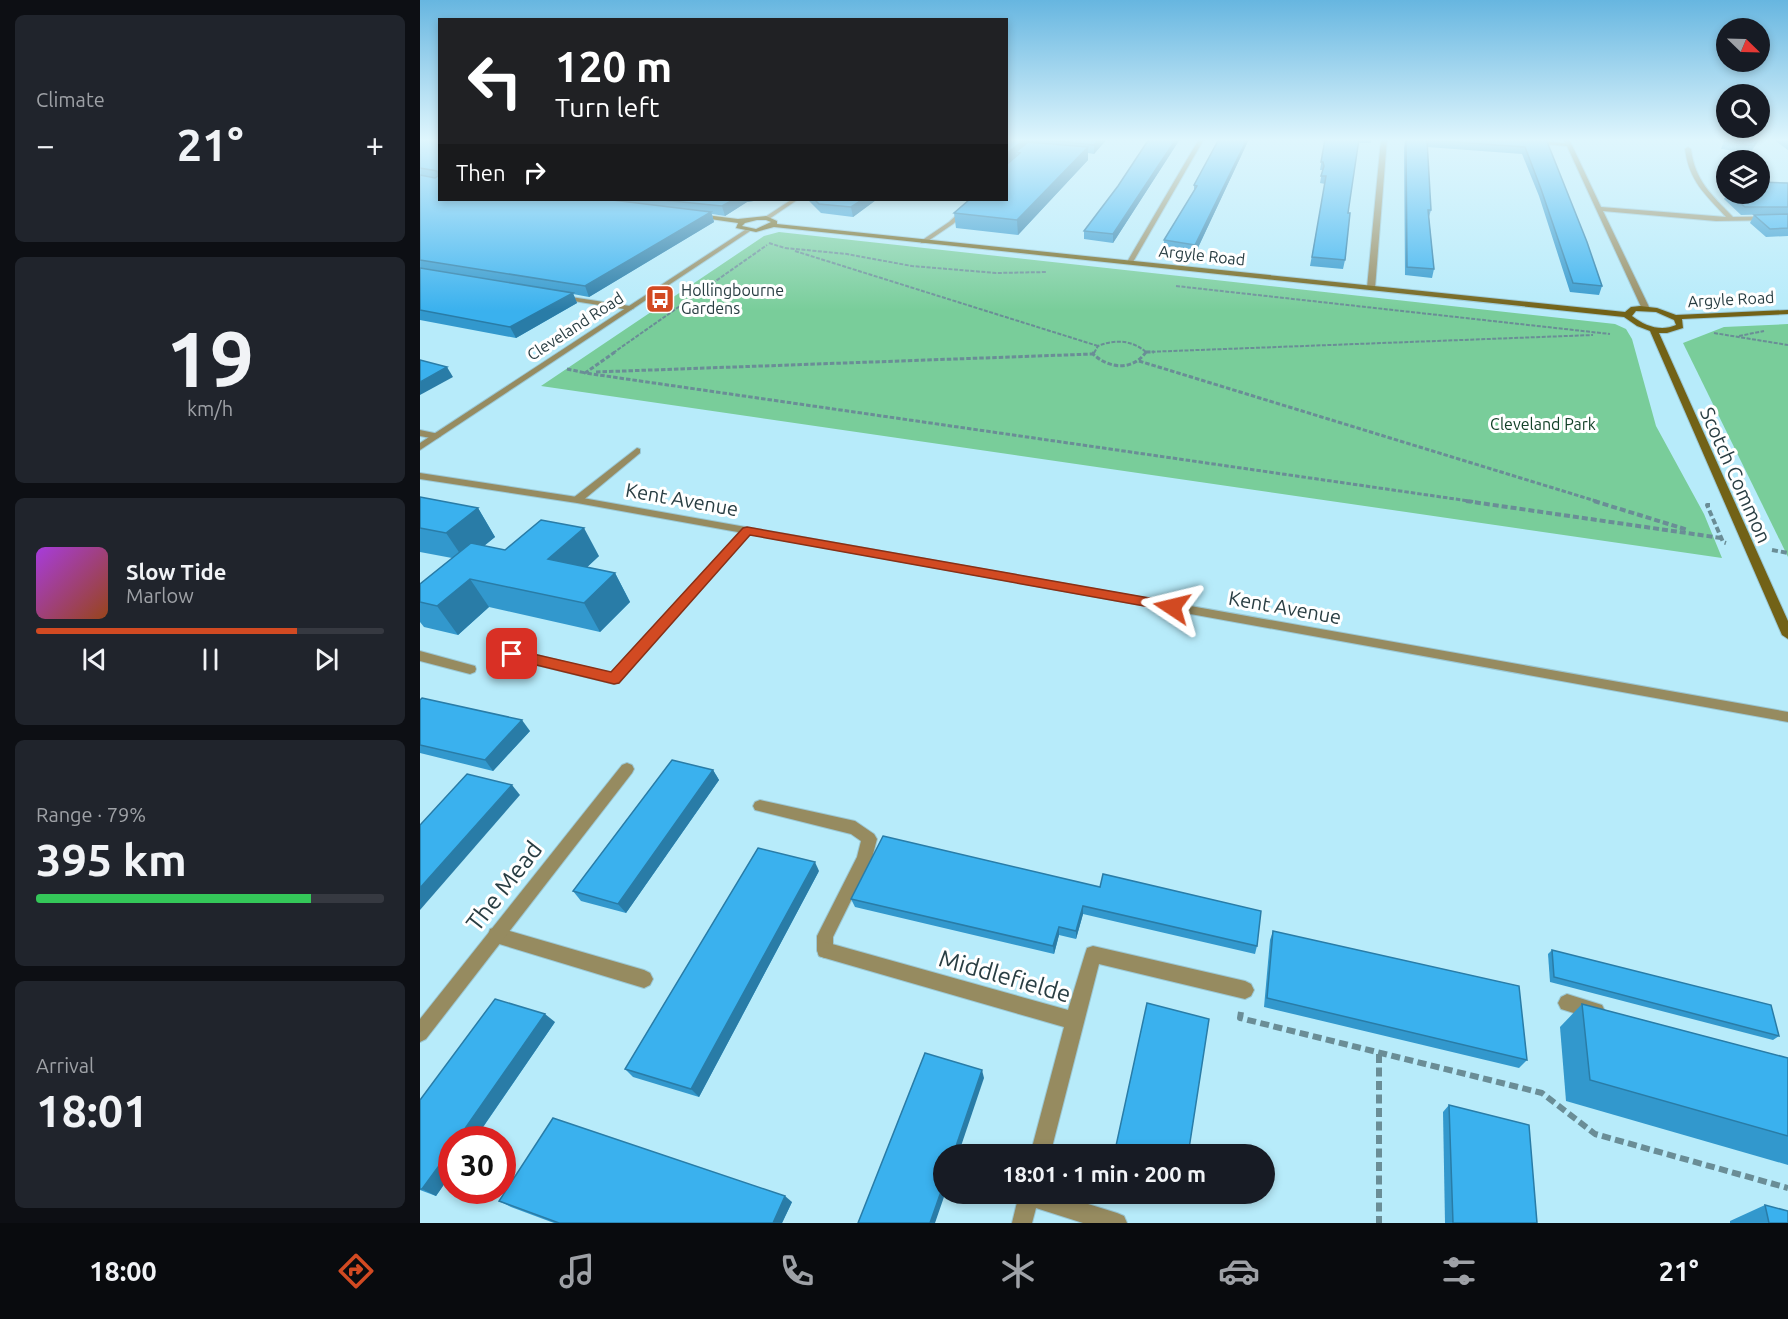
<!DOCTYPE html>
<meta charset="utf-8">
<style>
:root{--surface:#171b24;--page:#20242c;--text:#f1f3f6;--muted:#9ea1a6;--line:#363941;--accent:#d24a22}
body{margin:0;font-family:Ubuntu,sans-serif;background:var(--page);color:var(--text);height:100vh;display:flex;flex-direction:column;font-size:22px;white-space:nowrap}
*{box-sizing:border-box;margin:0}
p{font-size:20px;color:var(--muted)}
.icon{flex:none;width:33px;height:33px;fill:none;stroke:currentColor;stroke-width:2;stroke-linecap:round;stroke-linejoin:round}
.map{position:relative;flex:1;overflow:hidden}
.details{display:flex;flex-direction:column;gap:15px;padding:15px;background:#0d0f14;width:420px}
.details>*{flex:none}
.guide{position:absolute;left:18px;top:18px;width:570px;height:183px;border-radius:0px;box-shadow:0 3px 9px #0003;background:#202124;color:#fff;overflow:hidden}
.needle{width:39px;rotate:113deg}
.controls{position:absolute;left:1296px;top:18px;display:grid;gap:12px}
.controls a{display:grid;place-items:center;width:54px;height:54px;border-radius:50%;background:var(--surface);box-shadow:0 3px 9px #0003;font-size:30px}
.speed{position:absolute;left:18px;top:1126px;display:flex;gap:12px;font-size:30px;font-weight:700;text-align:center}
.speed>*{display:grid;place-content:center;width:78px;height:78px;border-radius:50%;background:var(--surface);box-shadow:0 3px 9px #0003;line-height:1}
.speed .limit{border:9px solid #d22;background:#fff;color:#111}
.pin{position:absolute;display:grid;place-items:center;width:51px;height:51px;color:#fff;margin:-26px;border-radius:12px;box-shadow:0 3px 9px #0006}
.me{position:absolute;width:66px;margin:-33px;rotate:280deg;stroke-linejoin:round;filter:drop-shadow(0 0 4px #0008)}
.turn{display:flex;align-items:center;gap:21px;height:126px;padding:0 18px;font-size:27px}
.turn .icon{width:78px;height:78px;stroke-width:2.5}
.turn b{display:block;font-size:42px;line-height:51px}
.then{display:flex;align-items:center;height:57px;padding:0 18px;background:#0003;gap:12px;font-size:22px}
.big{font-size:45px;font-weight:600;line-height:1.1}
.details .widget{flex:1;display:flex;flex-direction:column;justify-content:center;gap:9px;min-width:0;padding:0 21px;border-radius:9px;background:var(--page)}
.details .dial{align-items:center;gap:0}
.dial b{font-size:78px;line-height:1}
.song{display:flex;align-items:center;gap:18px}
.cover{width:72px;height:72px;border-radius:9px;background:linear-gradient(135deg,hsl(280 70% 55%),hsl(20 70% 35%))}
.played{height:6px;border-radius:3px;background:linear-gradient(90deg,var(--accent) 75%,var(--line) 75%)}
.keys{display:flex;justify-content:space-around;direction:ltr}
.heat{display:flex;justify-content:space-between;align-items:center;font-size:33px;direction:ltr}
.charge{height:9px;border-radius:4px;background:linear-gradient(90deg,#34c759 79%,var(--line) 0)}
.trip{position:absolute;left:513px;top:1144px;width:342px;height:60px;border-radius:30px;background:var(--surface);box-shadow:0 3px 9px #0003;font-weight:600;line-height:60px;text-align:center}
.tab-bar{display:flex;height:96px;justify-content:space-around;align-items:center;background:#090b0e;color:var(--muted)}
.tab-bar .icon{width:42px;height:42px}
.tab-bar .current{color:var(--accent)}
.tab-bar b{font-size:27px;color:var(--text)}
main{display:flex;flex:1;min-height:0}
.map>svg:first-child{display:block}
.green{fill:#79cd9a}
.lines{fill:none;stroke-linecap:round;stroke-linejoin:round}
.service-casing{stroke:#9bc8d5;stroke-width:2}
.minor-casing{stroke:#9bc8d5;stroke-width:2}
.tertiary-casing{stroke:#9bc8d5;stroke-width:2}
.secondary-casing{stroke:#9bc8d5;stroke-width:2}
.path-far3{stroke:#6a8d96;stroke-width:2;stroke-dasharray:4 1.5;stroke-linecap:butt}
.path-far2{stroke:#6a8d96;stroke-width:3;stroke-dasharray:4.5 2;stroke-linecap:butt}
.path-far1{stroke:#6a8d96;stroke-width:4;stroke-dasharray:6 3;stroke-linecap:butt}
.path{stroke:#6a8d96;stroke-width:6;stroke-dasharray:9 4.5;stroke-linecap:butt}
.service{fill:#968b60;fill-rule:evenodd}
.minor{fill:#968b60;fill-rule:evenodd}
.tertiary{fill:#968b60;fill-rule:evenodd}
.secondary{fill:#726217;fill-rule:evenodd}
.wall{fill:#3298cd}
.shaded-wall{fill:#297ca7}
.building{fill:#3ab1ee;stroke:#297ca7;stroke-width:1.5}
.route{fill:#d24a22;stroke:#883016;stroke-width:1.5}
.labels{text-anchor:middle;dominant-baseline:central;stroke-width:6;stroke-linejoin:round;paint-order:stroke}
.far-street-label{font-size:16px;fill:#293e43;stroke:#fff}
.far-poi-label{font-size:16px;fill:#293e43;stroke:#fff;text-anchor:start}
.far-park-label{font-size:16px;fill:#134128;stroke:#fff}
.street-label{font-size:20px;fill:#293e43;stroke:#fff}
.near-street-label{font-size:24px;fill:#293e43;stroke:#fff}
</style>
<main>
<section class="details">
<div class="widget"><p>Climate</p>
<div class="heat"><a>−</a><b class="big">21°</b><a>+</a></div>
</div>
<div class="widget dial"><b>19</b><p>km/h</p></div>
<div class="widget">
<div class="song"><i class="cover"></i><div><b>Slow Tide</b><p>Marlow</p></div></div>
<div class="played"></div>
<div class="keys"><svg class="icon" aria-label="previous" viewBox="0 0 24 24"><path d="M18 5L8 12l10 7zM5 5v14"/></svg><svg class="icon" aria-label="pause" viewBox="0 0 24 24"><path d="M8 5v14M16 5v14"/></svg><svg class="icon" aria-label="next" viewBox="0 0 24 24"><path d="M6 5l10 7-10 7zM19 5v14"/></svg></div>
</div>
<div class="widget"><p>Range · 79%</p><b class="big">395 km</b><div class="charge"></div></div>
<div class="widget"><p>Arrival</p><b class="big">18:01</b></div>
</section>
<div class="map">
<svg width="1368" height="1223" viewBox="0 0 1368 1223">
<rect width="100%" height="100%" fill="#b7ebfa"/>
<g class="green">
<path d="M359,232L1195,324L1206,329L1212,339L1236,426L1284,514L1302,558L121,386L344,236Z"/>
<path d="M1368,324V557L1263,343L1304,327Z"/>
</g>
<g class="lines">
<g class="service-casing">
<g id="service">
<path d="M217,448L220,449V453L161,502H153L152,500L153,498Z"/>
<path d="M327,528L332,531L331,533L199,682L194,684L92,659L88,657L86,654L88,651L92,649L191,673L323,529Z"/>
<path d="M340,800L435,821L454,834L457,839L452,858L413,937V950L411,956L405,958L399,956L397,950V936L437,857L441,841L431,834L335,810L333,806L335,802Z"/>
<path d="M76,927L224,970L230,973L233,979L230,985L224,988L76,943L70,941L68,935L70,929Z"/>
<path d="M1147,994L1182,1005L1185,1011L1182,1017L1176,1020L1141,1009L1138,1003L1141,997Z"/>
</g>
</g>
<g class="minor-casing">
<g id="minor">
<path d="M779,139H784L713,262L708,263L707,262Z"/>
<path d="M961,139H967L955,288L951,290L947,288Z"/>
<path d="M1144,139H1149L1181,207L1306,217C1285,194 1269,181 1265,149L1268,147L1271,149C1275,181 1291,194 1313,217L1368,216V220L1296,221L1183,211L1230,309L1223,311L1147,146L1111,143L1114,141L1145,143Z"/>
<path d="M371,200H377L349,219H345V217Z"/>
<path d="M553,200H559L533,224L505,243H501V241L529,222Z"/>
<path d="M138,295L210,306L214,308L210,310L141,299L137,297Z"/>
<path d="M0,430L19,434L21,436L16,439L0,436Z"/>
<path d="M0,473L157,497L1368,712V722L157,503L0,479Z"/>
<path d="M0,651L55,666L56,669L55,672L50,674L0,661Z"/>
<path d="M207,763L212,765L214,769L212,773L6,1039L0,1042V1019L202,765Z"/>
<path d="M405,942L648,1010L665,954L667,948L673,946L825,981L831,984L834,990L831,996L825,999L679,964L630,1155H610L644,1027L405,958L399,956L397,950L399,944Z"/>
<path d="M599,1194H636L697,1213L704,1216L707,1223H663L616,1208L612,1223H592Z"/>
</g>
</g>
<g class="tertiary-casing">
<path id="tertiary" d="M325,230L330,231L0,450V443Z"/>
</g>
<g class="secondary-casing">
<path id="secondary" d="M278,214L318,219L346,216L357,221V224L1205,312L1211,307L1220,306L1237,308L1256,315L1368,310V314L1262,319L1263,328L1247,333H1239L1368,621V639L1362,635L1230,331L1217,326L1204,317L354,227L336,232L316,228L318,223L276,217V215ZM337,220H346L351,222L336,229L322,226L325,223ZM1216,311L1236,312L1254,320L1256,325C1241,332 1225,326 1212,316Z"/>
</g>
<g class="path-far3">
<path d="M349,243L365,248"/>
<path d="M365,248L427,254L492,266L576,273L627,272"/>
<path d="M375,251L678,346"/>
<path d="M756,286L1190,334"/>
<path d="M1294,333L1368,345"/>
<path d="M1319,336L1344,331"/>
<path d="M726,352L1173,335"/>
<path d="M193,353L347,245"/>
<path d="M674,353L678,346C695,339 712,340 726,352"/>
</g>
<g class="path-far2">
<path d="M195,352L165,373L1056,502"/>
<path d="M674,352L673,354C689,369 713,371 726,352"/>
<path d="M726,352H734"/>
<path d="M719,361L1179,502"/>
<path d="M147,369L166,373"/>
<path d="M176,372L673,354"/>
</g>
<g class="path-far1">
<path d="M1046,501L1301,538"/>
<path d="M1174,501L1268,530"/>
<path d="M1290,505H1287L1303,542L1306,543"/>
<path d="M1352,550L1368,553"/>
</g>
<g class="path">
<path d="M821,1012L820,1018L1122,1093L1175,1134L1368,1188"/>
<path d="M959,1054V1223"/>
</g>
<use href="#service" class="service"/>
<use href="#minor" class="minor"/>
<use href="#tertiary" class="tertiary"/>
<use href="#secondary" class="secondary"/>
</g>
<g class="wall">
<path d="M0,139H20V200H340L327,202L305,216L292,214L294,222L169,297L153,294L157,303L96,338L0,320Z"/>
<path d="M586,139H687L674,154L668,153V160L598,235L536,228L534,213L597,156L586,164Z"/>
<path d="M729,139H760L693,243L664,239V231L698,186Z"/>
<path d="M799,139H829L775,254L744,249V240L774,191V185Z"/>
<path d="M895,139H951V143H938L928,213L925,260L923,269L890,266L905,184L900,183L902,172V170H900L905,140Z"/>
<path d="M985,139H1126L1182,286L1179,295L1150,292L1119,196L1102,154L1007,147L1011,210L1009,217L1014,269L1012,278L985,275L984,149Z"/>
<path d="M1340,139L1330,153L1301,149L1304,141Z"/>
<path d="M1353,139H1368V150Z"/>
<path d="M1368,183V236L1346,237L1330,223L1334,215L1357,214L1321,215L1304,199L1307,194H1340Z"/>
<path d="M388,200H456L433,217L401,213Z"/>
<path d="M0,497L58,508L75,537L64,546L85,550L179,556L167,567L195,573L210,602L180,632L69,607L38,635L4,627L0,622V584L32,558L0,552Z"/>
<path d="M0,700L110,731L73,771L0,753Z"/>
<path d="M293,770L299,780L206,913L161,901L153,891Z"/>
<path d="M463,836L837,946L835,954L663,914L656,939L639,935L634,954L435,907L431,899Z"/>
<path d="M399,871L279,1097L213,1077L205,1069Z"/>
<path d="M853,931L1107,1060L1099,1068L844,1007L850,940Z"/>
<path d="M1132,950L1359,1036L1353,1040L1130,982L1128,954Z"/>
<path d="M1162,1004L1368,1058V1165L1146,1101L1140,1027Z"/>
<path d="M135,1022L16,1196L0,1190V1100Z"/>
<path d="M1029,1105L1117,1223H1025L1023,1112Z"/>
<path d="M739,1194H761L760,1200Z"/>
<path d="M79,1201L372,1202L362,1223H134L91,1207Z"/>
<path d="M1345,1205L1368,1223H1310V1221Z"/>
</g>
<g class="shaded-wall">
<path d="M605,139H607V147L596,152L597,155L586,164V154Z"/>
<path d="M679,139H687L674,154V145Z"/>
<path d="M756,139H760L693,243V234Z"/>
<path d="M827,139H829L775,254V245Z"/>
<path d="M668,147V160L598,235L597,220Z"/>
<path d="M313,200H340L327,202L305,216L302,206Z"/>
<path d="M442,200H456L433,217L431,207Z"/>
<path d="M291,212L294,222L169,297L165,286Z"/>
<path d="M153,293L157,303L96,338L90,327Z"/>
<path d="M27,367L33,377L0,395V382Z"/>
<path d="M58,508L75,537L45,561L26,533Z"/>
<path d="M164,528L179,556L145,588L128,559Z"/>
<path d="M195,573L210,602L180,632L164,603Z"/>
<path d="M50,579L69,607L38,635L17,606Z"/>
<path d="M102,720L110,731L73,771L65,760Z"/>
<path d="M293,770L299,780L206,913L198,904Z"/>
<path d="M92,785L100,795L0,910V888Z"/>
<path d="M395,862L399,871L279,1097L271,1089Z"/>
<path d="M663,906V914L656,939V931Z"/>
<path d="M639,927V935L634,954L633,946Z"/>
<path d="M125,1014L135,1022L54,1140H37Z"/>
<path d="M562,1070L564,1078L538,1155H533Z"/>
<path d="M32,1148V1173L16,1196L2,1189Z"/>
<path d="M524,1183V1194H525L515,1223H510Z"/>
<path d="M365,1196L372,1202L362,1223H353Z"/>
</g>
<g class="building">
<path d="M0,139H20V200H192L291,212L165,286L0,260V175L15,178L18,176L17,171L0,168Z"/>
<path d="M586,139H605L586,154Z"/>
<path d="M617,139H679L674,145Z"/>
<path d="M729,139H756L693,234L664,231L698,186Z"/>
<path d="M799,139H827L775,245L744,240L777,186L774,185Z"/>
<path d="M905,139H939L928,213H930L925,260L892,257L906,176H901L904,166L903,162H901Z"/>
<path d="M986,139H1126L1167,242L1182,286L1153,283L1121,189L1105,147L1007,140L1011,210H1008L1014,269L987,267Z"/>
<path d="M1306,139H1338L1334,146L1304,141Z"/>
<path d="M608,142L668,147L597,220L534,213L549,200H586V165L600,153L596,152Z"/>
<path d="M1340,182L1368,183V207H1325L1310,194H1340Z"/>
<path d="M242,200H313L302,206Z"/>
<path d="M395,200H442L431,207L399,204Z"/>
<path d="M1368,214V228L1350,229L1334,215Z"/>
<path d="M0,268L153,293L90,327L0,310Z"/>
<path d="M0,360L27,367L0,382Z"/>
<path d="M0,497L58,508L26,533L0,528Z"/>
<path d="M121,520L164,528L128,559L195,573L164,603L50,579L17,606L0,602V584L51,543L85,550Z"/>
<path d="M2,698L102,720L65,760L0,745V700Z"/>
<path d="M252,760L293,770L198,904L153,891Z"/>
<path d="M47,774L92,785L0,888V825Z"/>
<path d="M463,836L680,887L683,874L841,911L837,946L663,906L656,931L639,927L633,946L431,899Z"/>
<path d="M338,848L395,862L271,1089L205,1069Z"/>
<path d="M853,931L1099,986L1107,1060L847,998Z"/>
<path d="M1132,950L1351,1005L1359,1036L1134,977Z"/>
<path d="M75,999L125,1014L37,1140H32V1148L2,1189H0V1100Z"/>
<path d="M727,1003L789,1019L768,1155H694Z"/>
<path d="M1162,1004L1368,1058V1136L1170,1080Z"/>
<path d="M505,1053L562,1070L533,1155H524V1183L510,1223H438Z"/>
<path d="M1029,1105L1109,1125L1117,1223H1033Z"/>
<path d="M133,1118L365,1196L353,1223H139L79,1201Z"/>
<path d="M1345,1205L1368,1211V1223H1349Z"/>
</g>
<linearGradient id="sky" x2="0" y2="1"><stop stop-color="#67b6e0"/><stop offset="0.45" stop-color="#dff6fd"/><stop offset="1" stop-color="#dff6fd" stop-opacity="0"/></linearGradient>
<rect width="1368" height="311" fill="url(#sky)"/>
<path class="route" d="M327,527L752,602L759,607L752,611L330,535L199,683L194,684L92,659L85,654L92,649L191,672L323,528Z"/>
<defs>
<g id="bus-square" transform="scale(1.5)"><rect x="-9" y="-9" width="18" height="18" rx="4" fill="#d24a22" stroke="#fff"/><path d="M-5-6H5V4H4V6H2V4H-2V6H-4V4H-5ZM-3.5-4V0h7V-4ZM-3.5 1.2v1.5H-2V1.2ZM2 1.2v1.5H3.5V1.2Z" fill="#fff"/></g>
</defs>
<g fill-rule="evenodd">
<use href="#bus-square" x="240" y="299"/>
</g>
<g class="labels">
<g class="far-street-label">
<text transform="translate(782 255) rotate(6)">Argyle Road</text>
<text transform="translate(1311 299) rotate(-3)">Argyle Road</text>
<text transform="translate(155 326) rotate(-33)">Cleveland Road</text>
</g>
<g class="far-poi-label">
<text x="261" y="290">Hollingbourne<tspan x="261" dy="18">Gardens</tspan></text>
</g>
<g class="far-park-label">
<text x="1123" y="424">Cleveland Park</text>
</g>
<g class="street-label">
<text transform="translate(1316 475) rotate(66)">Scotch Common</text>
<text transform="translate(262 499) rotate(10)">Kent Avenue</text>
<text transform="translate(865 607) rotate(10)">Kent Avenue</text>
</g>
<g class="near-street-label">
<text transform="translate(84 886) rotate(-52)">The Mead</text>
<text transform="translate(585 976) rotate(16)">Middlefielde</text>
</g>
</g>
</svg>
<div class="controls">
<a><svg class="needle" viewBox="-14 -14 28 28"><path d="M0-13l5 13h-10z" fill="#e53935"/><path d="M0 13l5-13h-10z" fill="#9ea1a6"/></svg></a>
<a><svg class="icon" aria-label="search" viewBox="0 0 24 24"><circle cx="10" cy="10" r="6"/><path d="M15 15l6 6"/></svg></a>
<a><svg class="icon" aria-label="layers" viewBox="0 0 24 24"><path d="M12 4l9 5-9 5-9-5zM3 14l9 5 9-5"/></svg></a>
</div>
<div class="speed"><div class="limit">30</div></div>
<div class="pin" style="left:92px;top:654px;background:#d93025"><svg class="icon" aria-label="arrive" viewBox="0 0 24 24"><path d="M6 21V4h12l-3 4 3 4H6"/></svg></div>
<svg class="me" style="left:752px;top:607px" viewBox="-20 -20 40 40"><path d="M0-17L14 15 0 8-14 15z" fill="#d24a22" stroke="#fff" stroke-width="4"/></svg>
<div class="trip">18:01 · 1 min · 200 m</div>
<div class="guide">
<div class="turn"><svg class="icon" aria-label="left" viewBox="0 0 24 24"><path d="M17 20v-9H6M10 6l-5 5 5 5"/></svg><div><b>120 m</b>Turn left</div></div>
<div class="then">Then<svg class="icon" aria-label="right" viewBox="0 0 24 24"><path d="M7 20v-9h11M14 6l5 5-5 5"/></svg></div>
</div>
</div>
</main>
<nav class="tab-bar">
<b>18:00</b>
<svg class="icon current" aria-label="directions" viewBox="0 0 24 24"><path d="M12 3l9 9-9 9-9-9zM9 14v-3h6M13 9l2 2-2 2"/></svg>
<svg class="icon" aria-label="music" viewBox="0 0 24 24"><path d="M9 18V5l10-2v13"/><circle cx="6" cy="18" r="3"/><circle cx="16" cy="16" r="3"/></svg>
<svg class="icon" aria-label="phone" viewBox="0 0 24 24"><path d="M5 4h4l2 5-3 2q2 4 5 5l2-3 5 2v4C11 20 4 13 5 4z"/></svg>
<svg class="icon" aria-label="climate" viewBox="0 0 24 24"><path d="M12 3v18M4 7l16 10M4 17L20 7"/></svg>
<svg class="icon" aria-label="car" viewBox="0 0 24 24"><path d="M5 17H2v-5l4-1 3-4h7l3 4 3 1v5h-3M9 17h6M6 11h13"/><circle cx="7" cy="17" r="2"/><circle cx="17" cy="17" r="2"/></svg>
<svg class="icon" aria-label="filters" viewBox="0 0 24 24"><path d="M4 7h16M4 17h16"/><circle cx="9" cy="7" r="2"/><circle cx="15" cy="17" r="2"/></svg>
<b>21°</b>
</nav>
